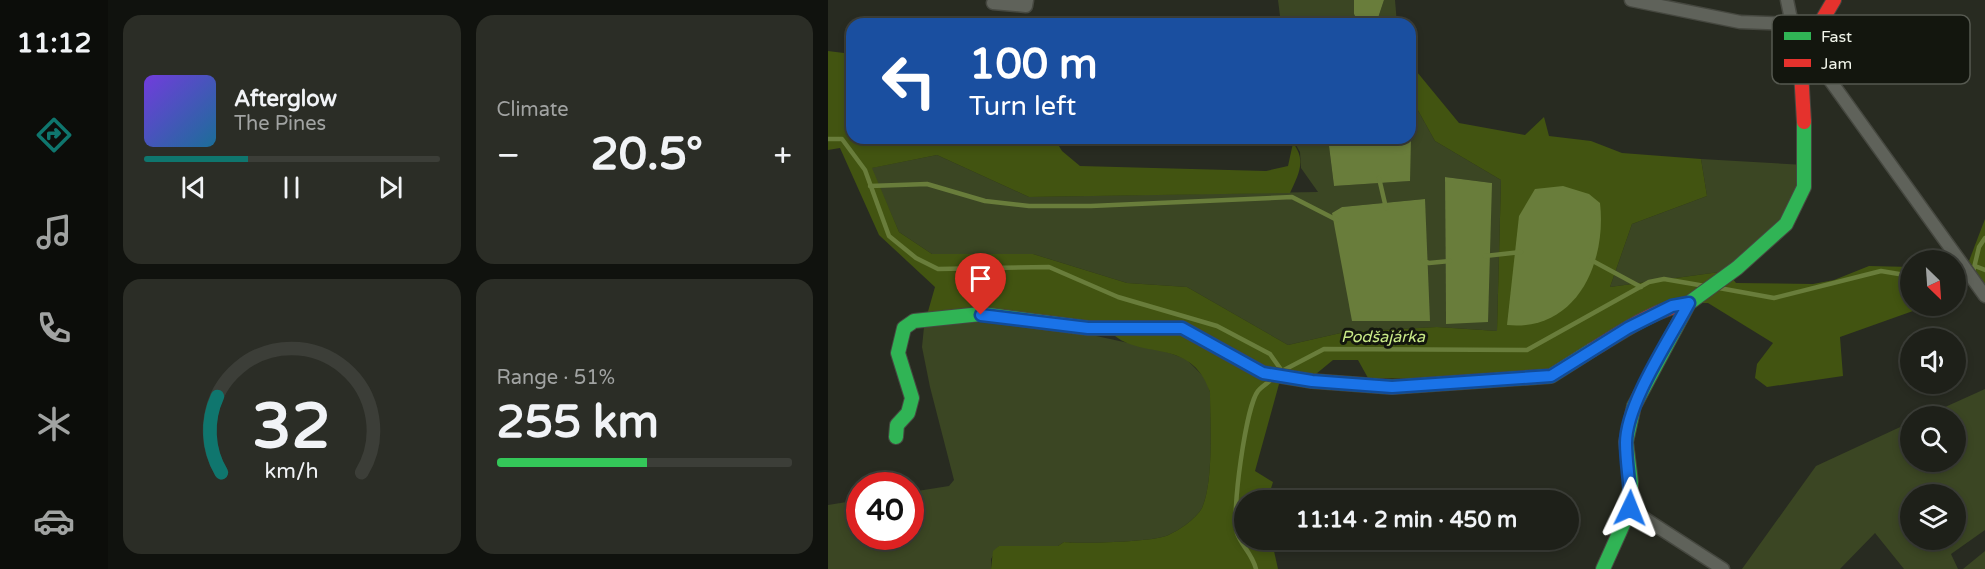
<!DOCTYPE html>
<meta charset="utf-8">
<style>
:root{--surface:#1e2019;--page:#2b2d26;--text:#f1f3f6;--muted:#a1a3a2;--line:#3c3e38;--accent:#0f766e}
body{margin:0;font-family:"Varela Round",sans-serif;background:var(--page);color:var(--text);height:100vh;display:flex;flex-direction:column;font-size:22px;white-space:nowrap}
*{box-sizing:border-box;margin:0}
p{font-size:20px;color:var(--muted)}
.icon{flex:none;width:33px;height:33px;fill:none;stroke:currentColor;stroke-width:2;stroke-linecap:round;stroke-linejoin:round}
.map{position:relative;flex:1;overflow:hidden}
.sheet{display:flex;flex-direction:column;gap:15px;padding:15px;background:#10120e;width:720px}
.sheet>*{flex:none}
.guide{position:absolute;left:18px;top:18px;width:570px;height:126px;border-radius:18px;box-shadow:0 3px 9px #0003,0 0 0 2px var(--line);background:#1a4fa0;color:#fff;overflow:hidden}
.needle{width:39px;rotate:155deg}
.tools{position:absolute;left:1072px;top:250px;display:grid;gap:12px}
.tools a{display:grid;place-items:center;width:66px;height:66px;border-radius:50%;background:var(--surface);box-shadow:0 3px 9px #0003,0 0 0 2px var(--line);font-size:30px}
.speed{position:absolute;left:18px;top:472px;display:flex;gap:12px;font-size:30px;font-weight:700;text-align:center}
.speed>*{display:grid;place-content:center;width:78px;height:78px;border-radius:50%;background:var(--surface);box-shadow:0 3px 9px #0003,0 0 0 2px var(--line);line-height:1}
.speed .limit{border:9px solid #d22;background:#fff;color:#111}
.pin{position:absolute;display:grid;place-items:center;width:51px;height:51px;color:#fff;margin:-62px -26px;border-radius:50% 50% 50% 0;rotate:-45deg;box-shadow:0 0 6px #0007}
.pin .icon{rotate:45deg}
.me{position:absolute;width:66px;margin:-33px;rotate:2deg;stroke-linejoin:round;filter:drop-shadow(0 0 4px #0008)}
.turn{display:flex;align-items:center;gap:21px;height:126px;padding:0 24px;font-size:27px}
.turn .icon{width:78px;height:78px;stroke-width:2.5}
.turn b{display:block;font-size:42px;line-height:51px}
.big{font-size:45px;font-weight:700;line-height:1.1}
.sheet .tile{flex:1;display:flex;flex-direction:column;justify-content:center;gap:9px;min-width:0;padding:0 21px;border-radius:18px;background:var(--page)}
.sheet .dial{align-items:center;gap:0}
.dial svg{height:156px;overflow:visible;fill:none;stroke:var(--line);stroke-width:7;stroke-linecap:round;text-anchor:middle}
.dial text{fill:var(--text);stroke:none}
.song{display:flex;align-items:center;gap:18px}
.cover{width:72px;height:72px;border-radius:9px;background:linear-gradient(135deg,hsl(260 70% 55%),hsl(200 70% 35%))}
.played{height:6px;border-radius:3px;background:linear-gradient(90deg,var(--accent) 35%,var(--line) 35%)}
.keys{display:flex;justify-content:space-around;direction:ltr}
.heat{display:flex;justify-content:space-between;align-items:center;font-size:33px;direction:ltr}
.charge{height:9px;border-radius:4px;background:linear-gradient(90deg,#34c759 51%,var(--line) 0)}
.sheet .tiles{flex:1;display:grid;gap:15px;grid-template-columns:repeat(2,1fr)}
.trip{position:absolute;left:406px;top:490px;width:345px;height:60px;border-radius:30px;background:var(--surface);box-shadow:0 3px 9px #0003,0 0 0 2px var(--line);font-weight:700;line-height:60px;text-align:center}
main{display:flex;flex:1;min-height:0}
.menu{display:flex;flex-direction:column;width:108px;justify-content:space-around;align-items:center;background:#0c0d0a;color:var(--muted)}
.menu .icon{width:42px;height:42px}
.menu .selected{color:var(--accent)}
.menu b{font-size:27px;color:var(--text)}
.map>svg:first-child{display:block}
.green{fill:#3b4623;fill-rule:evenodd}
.forest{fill:#425411}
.water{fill:#697d3b}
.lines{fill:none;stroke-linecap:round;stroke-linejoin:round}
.stream{stroke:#697d3b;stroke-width:4.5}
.street-casing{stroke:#464840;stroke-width:15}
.fast-casing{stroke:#464840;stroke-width:16}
.jam-casing{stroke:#464840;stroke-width:16}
.street{stroke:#5f625a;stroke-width:12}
.fast{stroke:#30b455;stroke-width:14}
.jam{stroke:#e5322d;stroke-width:14}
.route-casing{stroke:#114b97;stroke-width:15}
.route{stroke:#1a73e8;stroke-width:10}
.labels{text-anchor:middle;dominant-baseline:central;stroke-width:6;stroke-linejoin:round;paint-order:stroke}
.water-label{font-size:16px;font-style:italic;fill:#caeb88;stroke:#13160e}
.key{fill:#13160e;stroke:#565950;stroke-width:1.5}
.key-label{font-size:16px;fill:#f2f6eb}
</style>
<main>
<nav class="menu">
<b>11:12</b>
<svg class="icon selected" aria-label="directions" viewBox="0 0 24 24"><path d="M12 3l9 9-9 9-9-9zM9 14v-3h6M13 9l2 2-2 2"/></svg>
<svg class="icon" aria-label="music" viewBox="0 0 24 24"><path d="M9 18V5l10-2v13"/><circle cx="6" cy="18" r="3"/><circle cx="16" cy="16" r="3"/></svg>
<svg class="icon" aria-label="phone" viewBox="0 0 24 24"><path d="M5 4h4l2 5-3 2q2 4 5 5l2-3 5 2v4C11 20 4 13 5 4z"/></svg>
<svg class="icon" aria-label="climate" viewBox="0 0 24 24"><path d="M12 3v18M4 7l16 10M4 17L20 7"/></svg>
<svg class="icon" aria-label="car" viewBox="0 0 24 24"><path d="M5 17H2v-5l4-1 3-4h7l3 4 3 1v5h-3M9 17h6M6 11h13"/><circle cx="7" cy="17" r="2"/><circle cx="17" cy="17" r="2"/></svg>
</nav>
<section class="sheet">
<div class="tiles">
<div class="tile">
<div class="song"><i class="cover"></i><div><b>Afterglow</b><p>The Pines</p></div></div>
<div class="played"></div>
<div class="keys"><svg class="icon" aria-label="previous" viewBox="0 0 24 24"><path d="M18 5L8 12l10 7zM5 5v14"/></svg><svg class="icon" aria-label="pause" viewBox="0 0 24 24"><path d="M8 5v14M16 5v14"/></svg><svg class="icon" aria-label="next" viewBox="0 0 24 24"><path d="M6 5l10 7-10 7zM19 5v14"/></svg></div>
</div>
<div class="tile"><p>Climate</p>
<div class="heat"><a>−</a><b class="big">20.5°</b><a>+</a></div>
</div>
<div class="tile dial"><svg viewBox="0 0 100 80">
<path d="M14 69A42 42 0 1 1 86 69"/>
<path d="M14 69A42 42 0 0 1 12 30" stroke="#0f766e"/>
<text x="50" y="56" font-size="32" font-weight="700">32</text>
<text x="50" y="72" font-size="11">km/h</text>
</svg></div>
<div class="tile"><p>Range · 51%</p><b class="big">255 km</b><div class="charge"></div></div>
</div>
</section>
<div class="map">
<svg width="1157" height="569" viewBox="0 0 1157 569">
<rect width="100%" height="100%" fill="#282b21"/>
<g class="green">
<path d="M450,0H526V14L531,24H453Z"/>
<path d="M556,0H567L569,24H548Z"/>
<path d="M582,96L607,141L673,180L669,331L609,327L517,332L460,345L359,287L299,283L205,254H104L71,232L43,168L109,155L201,197L490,192L473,168L472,152L464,138H500L506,186L581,181ZM617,177L664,183L618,324ZM597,199L504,213L514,207Z"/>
<path d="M873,159L977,165L960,216L899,271L782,287L804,224L879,196Z"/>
<path d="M152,322L259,334L333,350L358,359L378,379L382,392C382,422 386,482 374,508C368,519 349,532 338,536C322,542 254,544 236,542L230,546H171L163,559V569H0V505L31,500L32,537H82L83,492L121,486L126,480L102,387L94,347L96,327Z"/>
<path d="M1157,389V530L1123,554L1130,569H1076L1047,533L1012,569H914L988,466L1083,422V462H1128V417H1095ZM1083,495H1128V540H1083Z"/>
<path d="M1157,551V569H1135Z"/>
</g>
<g class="forest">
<path d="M0,51L24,54V138H226L234,151L252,166L438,171L460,166L465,143C479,161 470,175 462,193L201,197L109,155L44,168L71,232L104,254H205L299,283L359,287L460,345L517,332L609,327L669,331L673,180L607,141L582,96V57L589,72L631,123L697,135L716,117L721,136L763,141L794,153L873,159L879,196L804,224L782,287L899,271L908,283L985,284L1006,280L1041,266L1083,267V306H1099L1012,337L1015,376L939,387L927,378L929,364L945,343L880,303H860L723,380L540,378L530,360H505L488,374L451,384L427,471L445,482L439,501H417V540H434L446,551L450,569H163L165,551L171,546H230L236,542C254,544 322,542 338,536C349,532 368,519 374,508C386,481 382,422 382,392C363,335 309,362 282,331L99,315L107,287L51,235L12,148L0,150Z"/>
<path d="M1157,219V284L1141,261Z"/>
</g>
<g class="water">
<path d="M526,0H556L548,24H531L526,14Z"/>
<path d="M582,137L583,138L582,181L506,186L500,138Z"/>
<path d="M617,177L664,183L660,322L618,324Z"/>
<path d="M735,186L761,194L772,203C779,263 748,332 679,325L691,216L707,189Z"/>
<path d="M597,199L602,321H524L504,213L514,207Z"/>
</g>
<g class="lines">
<g class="stream">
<path d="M0,139H14L37,170L61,236L88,258L110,269L221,267L290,297L389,326L442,354L454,371L496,349L699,350L821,282L836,279L877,286"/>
<path d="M551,178L558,208"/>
<path d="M42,186L99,184L157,201L201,206H263L464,197L509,220"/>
<path d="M657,256L693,252"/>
<path d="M763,260L813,287"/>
<path d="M595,261L601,263L622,261"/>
<path d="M1147,266L1157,270"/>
<path d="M1128,279L1145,272L1151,247L1157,238"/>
<path d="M891,288L946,298L1053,271L1083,276"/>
<path d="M428,569C424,553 412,544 409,533C403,514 418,406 430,391C433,387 440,383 444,379"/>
</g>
<g class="street-casing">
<g id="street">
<path d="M803,0L912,22L964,24"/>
<path d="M959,0L964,24L971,37L1157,296"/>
<path d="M165,3L198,6L199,0"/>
<path d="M802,509L895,569"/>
</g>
</g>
<g class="fast-casing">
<g id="fast">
<path d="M68,437L69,425L80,413L84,398L70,353L76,328L86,321L153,314L260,328H354L435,373L484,381L564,387L723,376L764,350"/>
<path d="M775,569L802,509L803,482L798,442L806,406L861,303L909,268L958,224L976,187V122"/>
</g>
</g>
<g class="jam-casing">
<g id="jam">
<path d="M976,122L971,37L993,22L1006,0"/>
<path d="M764,350C794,332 826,309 861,303"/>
</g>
</g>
<use href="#street" class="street"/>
<use href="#fast" class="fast"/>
<use href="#jam" class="jam"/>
</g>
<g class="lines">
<g class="route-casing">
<path id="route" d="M153,315L260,328H354L435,373L484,381L564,387L723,376L800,328L844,306L861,303C842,339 798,404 798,443C798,465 803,486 802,508"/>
</g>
<use href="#route" class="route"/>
</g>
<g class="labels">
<g class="water-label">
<text x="555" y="337">Podšajárka</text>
</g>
</g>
<rect x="944" y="15" width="198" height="69" rx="9" class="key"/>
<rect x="956" y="32" width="27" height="8" fill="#30b455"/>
<rect x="956" y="59" width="27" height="8" fill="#e5322d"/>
<g class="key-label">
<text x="993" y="42">Fast</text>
<text x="993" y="69">Jam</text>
</g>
</svg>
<div class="tools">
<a><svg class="needle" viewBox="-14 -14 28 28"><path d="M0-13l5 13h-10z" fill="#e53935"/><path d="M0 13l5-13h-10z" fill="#a1a3a2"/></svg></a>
<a><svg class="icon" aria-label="sound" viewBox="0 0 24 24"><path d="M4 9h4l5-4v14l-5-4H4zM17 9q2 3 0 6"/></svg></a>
<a><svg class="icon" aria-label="search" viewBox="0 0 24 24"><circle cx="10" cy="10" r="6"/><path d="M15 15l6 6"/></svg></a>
<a><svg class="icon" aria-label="layers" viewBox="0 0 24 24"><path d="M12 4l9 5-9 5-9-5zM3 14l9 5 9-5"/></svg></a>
</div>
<div class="speed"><div class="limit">40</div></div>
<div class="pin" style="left:153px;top:315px;background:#d93025"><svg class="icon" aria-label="arrive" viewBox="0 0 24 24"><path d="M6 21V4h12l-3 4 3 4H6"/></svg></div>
<svg class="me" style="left:802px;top:508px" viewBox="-20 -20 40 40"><path d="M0-17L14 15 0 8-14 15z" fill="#1a73e8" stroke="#fff" stroke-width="4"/></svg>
<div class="trip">11:14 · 2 min · 450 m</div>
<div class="guide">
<div class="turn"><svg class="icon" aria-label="left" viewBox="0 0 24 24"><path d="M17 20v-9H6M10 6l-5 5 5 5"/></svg><div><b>100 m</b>Turn left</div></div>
</div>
</div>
</main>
